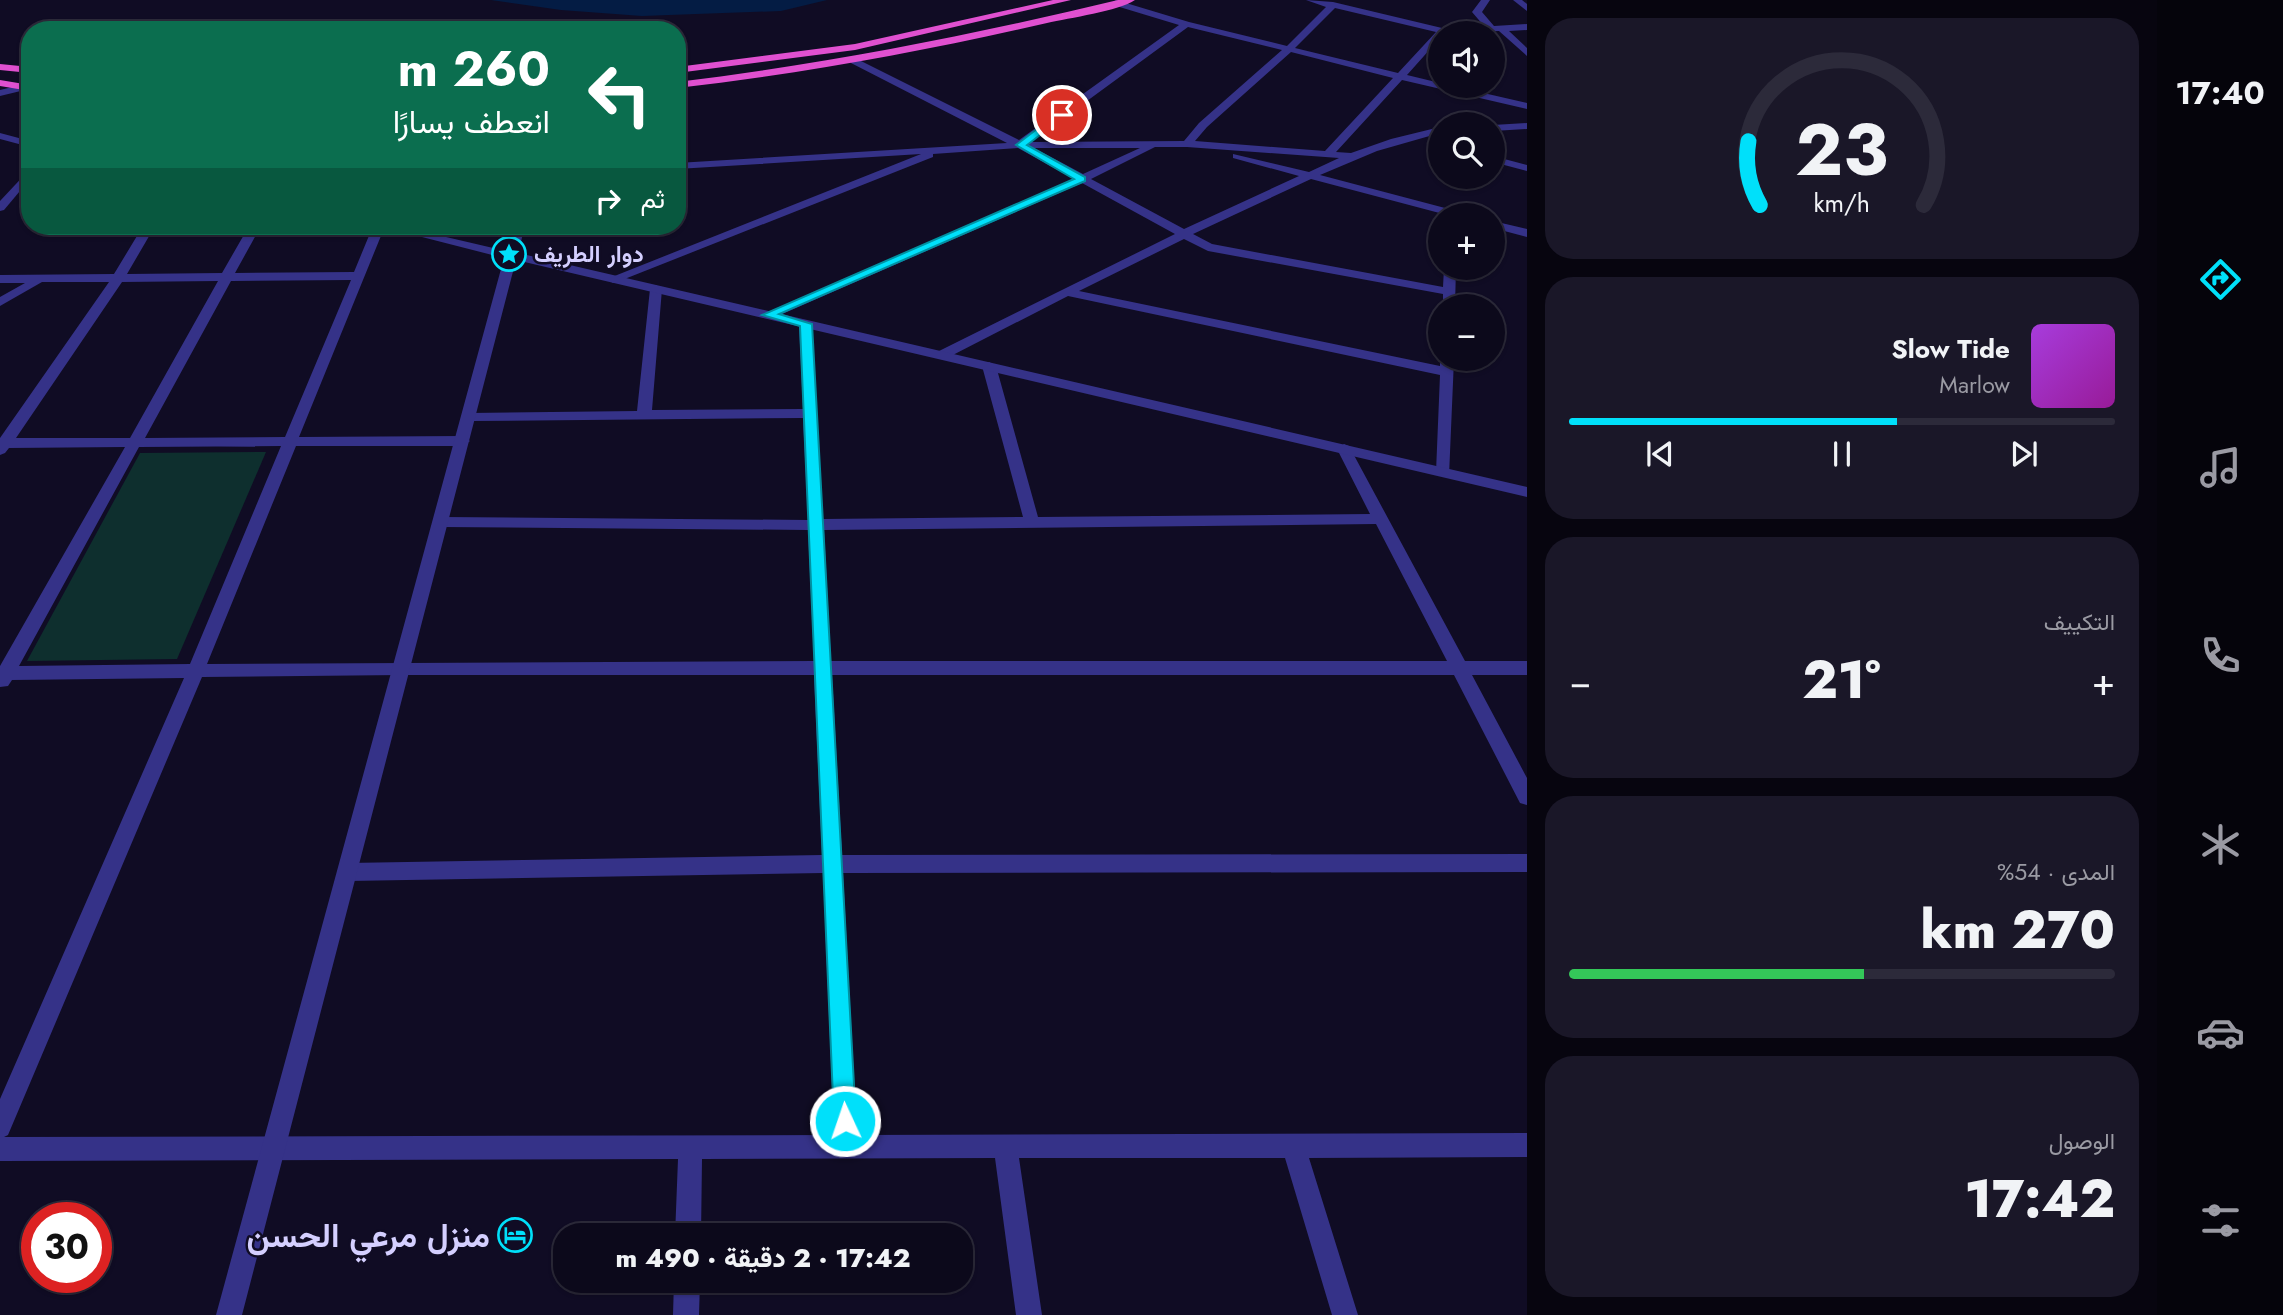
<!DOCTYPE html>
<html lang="ar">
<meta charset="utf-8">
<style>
:root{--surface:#0c091b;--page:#1a1728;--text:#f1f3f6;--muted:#9a9aa3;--line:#2c2a3a;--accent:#00e0fa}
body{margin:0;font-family:Jost,Vazirmatn,sans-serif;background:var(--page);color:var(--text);direction:rtl;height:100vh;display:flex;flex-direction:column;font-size:26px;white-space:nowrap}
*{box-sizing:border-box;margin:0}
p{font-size:23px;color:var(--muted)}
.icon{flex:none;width:38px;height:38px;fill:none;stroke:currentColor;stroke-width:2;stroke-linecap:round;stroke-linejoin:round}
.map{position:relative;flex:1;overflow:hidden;direction:ltr}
.drawer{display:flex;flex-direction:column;gap:18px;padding:18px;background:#07050f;width:630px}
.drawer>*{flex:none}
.hud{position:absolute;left:21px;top:21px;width:665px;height:214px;border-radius:28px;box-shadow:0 2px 5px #0004,0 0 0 2px var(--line);direction:rtl;background:#0b6e4f;color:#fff;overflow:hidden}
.tools{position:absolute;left:1428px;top:21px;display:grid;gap:14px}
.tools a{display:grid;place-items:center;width:77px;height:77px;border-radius:50%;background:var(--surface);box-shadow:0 2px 5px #0004,0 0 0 2px var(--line);font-size:35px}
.speed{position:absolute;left:21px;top:1202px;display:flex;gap:14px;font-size:35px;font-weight:700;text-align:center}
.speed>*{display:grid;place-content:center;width:91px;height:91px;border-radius:50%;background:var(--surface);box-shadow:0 2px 5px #0004,0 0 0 2px var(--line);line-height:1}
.speed .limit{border:10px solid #d22;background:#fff;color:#111}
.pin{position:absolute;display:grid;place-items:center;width:60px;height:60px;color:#fff;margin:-30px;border:4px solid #fff;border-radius:50%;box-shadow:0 2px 7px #0007}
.me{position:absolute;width:77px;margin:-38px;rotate:357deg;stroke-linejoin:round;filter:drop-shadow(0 0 5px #0008)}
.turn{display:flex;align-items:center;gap:24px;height:147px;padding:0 21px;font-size:32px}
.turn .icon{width:91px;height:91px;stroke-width:2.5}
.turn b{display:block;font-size:49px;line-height:60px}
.then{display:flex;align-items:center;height:66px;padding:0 21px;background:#0003;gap:14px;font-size:26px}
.big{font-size:52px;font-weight:800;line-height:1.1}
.drawer .tile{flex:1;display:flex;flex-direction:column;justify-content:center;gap:10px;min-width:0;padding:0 24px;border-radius:28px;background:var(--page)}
.drawer .dial{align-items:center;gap:0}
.dial svg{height:182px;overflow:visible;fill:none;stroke:var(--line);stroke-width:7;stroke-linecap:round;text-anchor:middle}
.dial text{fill:var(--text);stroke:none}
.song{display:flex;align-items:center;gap:21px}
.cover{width:84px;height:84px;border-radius:10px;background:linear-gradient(135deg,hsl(280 70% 55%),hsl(300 70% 35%))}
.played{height:7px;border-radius:4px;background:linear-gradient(90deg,var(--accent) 60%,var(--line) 60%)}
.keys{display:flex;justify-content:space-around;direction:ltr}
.heat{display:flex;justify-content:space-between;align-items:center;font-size:38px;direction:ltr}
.charge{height:10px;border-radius:5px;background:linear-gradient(90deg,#34c759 54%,var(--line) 0)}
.trip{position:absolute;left:553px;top:1223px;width:420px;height:70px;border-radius:28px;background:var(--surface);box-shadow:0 2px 5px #0004,0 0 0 2px var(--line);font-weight:800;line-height:70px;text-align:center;direction:rtl}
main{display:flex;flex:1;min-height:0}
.dock{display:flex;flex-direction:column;width:126px;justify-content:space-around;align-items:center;background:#05040b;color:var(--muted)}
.dock .icon{width:49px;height:49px}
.dock .current{color:var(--accent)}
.dock b{font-size:32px;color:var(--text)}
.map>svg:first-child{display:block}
.green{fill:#0e2f2e}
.water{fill:#041c44}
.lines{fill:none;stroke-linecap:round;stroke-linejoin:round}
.minor{fill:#353288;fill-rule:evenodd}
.tertiary{fill:#353288;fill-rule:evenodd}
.trunk{fill:#e050d0;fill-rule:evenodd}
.route{fill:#00e0fa;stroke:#0092a2;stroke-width:2}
.labels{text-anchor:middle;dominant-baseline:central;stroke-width:5;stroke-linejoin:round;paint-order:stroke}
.far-poi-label{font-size:23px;font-weight:bold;fill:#d4cfff;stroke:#100c24;text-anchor:start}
.near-poi-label{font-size:33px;font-weight:bold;fill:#d4cfff;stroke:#100c24;text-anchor:end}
</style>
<main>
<nav class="dock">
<b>17:40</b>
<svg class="icon current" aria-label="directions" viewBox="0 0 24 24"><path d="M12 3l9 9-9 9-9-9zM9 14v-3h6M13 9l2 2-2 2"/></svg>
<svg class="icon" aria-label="music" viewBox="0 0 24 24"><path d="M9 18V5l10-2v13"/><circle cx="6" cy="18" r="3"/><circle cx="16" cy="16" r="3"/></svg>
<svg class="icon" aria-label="phone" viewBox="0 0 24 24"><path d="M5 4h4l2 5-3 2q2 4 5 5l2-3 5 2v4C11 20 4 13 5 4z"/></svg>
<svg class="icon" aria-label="climate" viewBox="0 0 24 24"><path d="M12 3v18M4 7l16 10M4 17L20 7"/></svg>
<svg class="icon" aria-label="car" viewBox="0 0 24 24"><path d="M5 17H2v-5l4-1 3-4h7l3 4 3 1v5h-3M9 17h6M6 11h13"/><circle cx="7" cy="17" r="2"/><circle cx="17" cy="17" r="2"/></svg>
<svg class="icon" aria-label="filters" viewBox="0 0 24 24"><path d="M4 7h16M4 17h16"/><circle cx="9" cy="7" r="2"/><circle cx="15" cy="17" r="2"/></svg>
</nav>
<section class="drawer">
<div class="tile dial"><svg viewBox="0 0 100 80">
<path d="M14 69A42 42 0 1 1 86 69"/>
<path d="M14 69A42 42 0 0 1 9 41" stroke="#00e0fa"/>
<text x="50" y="56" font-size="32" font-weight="700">23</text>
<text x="50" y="72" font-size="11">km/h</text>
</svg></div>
<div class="tile">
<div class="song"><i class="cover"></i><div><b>Slow Tide</b><p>Marlow</p></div></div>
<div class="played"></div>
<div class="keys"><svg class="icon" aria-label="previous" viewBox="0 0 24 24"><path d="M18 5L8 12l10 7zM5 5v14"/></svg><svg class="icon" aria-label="pause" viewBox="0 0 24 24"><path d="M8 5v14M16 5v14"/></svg><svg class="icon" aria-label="next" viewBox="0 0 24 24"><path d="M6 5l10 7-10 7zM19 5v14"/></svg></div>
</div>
<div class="tile"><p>التكييف</p>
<div class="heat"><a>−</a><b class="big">21°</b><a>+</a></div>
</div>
<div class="tile"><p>المدى · 54%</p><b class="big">270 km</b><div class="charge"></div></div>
<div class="tile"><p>الوصول</p><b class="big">17:42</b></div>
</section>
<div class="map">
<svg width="1527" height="1315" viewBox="0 0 1527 1315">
<rect width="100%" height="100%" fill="#100c24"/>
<path class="green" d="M266,452L177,659L27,661L140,453Z"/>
<path class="water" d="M491,0H827L781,11L642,16L561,10Z"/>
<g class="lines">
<g class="minor">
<path d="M1116,0L1189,22L1287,46L1326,7L1306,0L1333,2L1442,28L1484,26L1472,12L1481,0H1490L1482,12L1494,26L1527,24V30L1509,31L1527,48V56L1499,31L1440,33V38L1407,75L1440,83V86H1453L1527,103V109L1402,80L1336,152L1351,153L1391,139L1440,127V133L1377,151L1320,175L1464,213L1466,215H1447L1311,179L1193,234L1212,244L1443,287L1444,268H1456L1455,306H1443V294L1208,251L1184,239L1079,291L1440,366V359H1454L1449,476L1444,477L1436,472L1440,375L1068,296L947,358H937V352L1175,234L1082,183L773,318H763L762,315L1074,179L1018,148L933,154V157L617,282L613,283L607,279L921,154L677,169V163L1007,143L851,63V59H857L1019,140L1179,25L1113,5L1112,3ZM1335,8L1436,32L1398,73L1295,48ZM1188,27L1282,50L1199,123L1184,141L1031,142ZM1291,52L1393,78L1325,151L1195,141L1207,127ZM1155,147H1187L1339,158L1309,172L1233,154V158L1299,176L1184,229L1091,179ZM1034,148H1140L1083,174Z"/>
<path d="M1513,0H1522L1527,4V11Z"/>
<path d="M25,84L30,87L29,89L0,96V90Z"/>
<path d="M1527,123V129L1493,131V125Z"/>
<path d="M1493,156L1527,165V171L1493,162Z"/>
<path d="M30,169V179L4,210L0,211V201Z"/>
<path d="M1493,221L1527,229V237L1493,228Z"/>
<path d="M143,226H155L127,274L222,273L249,226H261L235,273L354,272L373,226H385L299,437L463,436L470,441L463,446H296L207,664L814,661L808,530L442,527L434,522L442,517L808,520L803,418L470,421L463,417L470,413L637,411L650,289L656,285L662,289L652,410L803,409L799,324L801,321H811L823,519L1023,517L982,366L989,362L996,366L1038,517L1370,514L1337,449L1344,444L1349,446L1465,661H1527V675H1472L1527,778V805L1520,803L1454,675H832L842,855L1527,854V872L843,873L857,1135L1527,1133V1157L1309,1158L1358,1315H1332L1285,1158H1019L1042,1315H1016L995,1158L702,1159L701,1236H675L678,1159L0,1161V1099L184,678L12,680L8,686L0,687V666L125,447L9,448L5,453L0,455V438L109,282H42L0,306V297L25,283H0V275L114,274ZM351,280L285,437L145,438L231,281ZM218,281L130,438H16L122,282ZM281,446L190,664L19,666L139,447ZM1376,524L1447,661H831L824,530ZM402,675H814L822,855L348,863L341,866L338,872L341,878L348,881L823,873L834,1135L4,1137L8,1135L202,677Z"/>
<path d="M674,1281H700L699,1315H673Z"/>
</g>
<g class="tertiary">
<path d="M0,133L30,141V147L0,139Z"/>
<path d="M379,226H399L506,251L513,226H525L518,253L1527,487V497L516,260L242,1315H216L504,258Z"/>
</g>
<g class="trunk">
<path d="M1053,0H1071L855,50L677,73V67L855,44Z"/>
<path d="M1118,0H1135C1119,11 1069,18 1047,23C925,51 802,74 677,88V82C826,64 972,35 1118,0Z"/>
<path d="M0,64L30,67V73L0,70Z"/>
<path d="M0,80L30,85V91L0,86Z"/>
</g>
</g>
<path class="route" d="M1058,113L1066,115L1027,145L1085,177V181L779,314L812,324L856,1121L852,1128L845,1132L837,1128L834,1121L800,326L762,315L1074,179L1016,145Z"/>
<defs>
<g id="sight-ring" transform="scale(1.75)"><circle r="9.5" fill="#100c24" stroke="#00e0fa" stroke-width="1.5"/><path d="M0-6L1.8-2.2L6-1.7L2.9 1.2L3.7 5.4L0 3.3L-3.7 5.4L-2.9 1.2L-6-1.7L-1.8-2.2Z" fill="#00e0fa"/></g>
<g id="hotel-ring" transform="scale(1.75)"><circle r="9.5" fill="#100c24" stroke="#00e0fa" stroke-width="1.5"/><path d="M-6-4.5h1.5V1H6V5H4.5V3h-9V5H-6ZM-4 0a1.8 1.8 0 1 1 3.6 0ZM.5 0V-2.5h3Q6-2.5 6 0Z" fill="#00e0fa"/></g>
</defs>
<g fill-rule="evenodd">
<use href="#sight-ring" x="509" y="254"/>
<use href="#hotel-ring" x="515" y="1235"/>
</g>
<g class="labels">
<g class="far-poi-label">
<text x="534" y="254">دوار الطريف</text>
</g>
<g class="near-poi-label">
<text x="490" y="1235">منزل مرعي الحسن</text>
</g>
</g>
</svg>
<div class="tools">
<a><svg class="icon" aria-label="sound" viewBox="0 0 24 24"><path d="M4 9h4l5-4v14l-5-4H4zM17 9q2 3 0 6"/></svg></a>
<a><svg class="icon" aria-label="search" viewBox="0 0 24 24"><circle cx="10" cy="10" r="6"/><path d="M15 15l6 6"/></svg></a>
<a>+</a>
<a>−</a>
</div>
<div class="speed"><div class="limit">30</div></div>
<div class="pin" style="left:1062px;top:115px;background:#d93025"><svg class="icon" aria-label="arrive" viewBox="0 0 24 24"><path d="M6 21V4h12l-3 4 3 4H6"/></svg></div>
<svg class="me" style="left:845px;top:1121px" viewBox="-20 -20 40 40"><circle r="17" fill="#00e0fa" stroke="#fff" stroke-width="3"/><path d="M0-11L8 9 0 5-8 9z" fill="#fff"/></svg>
<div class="trip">17:42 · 2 دقيقة · 490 m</div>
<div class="hud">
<div class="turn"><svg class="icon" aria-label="left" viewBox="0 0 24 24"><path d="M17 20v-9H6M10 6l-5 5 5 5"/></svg><div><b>260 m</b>انعطف يسارًا</div></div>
<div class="then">ثم<svg class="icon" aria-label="right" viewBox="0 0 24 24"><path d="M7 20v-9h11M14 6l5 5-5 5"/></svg></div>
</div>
</div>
</main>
